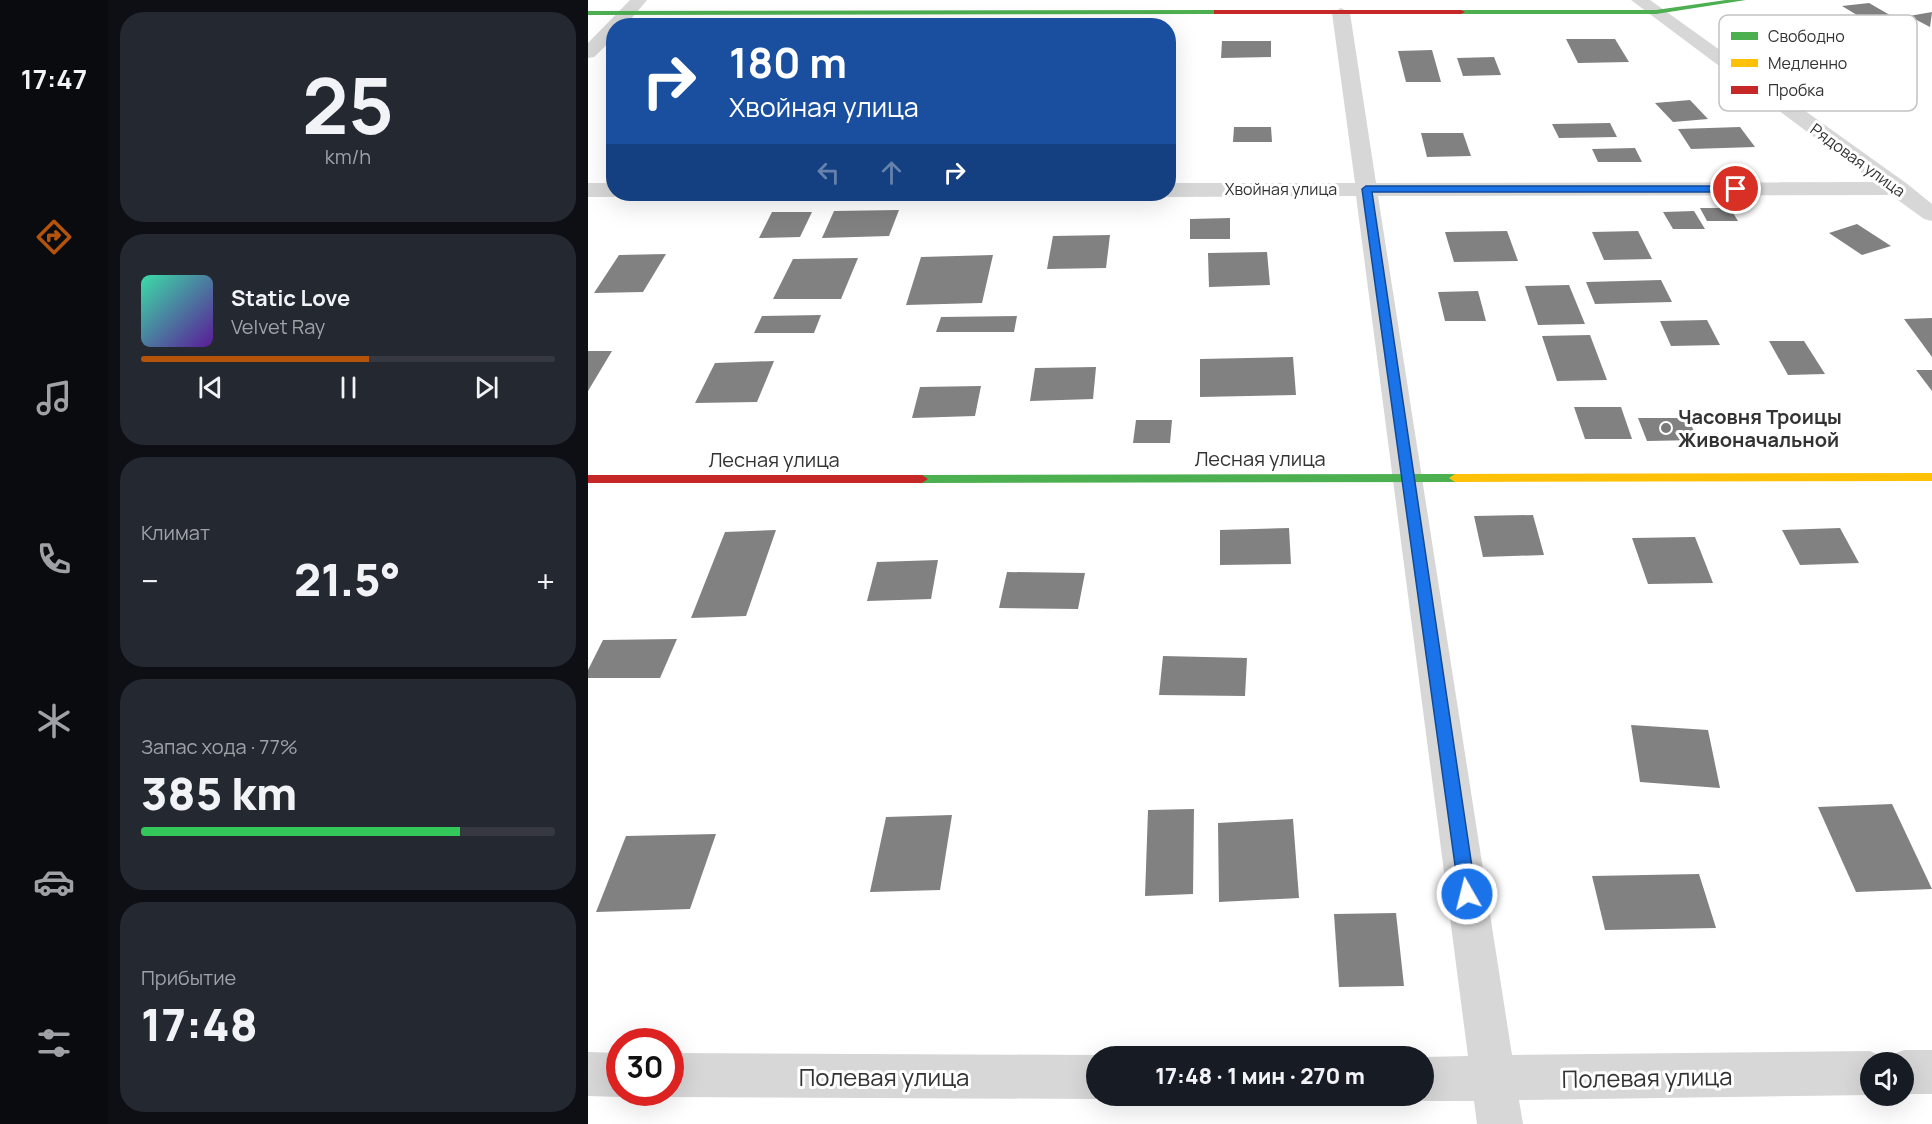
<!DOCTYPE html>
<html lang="ru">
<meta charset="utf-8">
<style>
:root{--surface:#171b24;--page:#242831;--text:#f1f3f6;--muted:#9ea1a6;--line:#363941;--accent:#b45309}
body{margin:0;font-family:Manrope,sans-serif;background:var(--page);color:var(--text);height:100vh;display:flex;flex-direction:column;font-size:22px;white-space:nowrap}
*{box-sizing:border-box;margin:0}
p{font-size:20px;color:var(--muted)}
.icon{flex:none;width:33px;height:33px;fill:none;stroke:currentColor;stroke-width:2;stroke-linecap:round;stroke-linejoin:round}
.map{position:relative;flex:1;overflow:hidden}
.side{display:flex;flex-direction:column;gap:12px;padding:12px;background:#0d0f14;width:480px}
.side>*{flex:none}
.banner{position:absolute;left:18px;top:18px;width:570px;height:183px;border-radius:24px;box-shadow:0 6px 24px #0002;background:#1a4fa0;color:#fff;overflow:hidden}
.fabs{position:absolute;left:1272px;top:1052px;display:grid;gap:12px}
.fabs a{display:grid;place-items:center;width:54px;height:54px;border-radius:50%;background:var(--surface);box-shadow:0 6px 24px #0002;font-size:30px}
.speed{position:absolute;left:18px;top:1028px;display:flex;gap:12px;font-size:30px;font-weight:700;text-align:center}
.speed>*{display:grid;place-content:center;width:78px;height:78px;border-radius:50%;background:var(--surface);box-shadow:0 6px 24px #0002;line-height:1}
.speed .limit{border:9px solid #d22;background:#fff;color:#111}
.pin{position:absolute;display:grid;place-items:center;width:51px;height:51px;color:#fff;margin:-26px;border:3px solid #fff;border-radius:50%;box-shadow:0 2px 6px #0007}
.me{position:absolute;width:66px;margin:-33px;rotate:352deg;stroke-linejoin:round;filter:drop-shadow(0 0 4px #0008)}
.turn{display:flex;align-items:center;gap:21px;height:126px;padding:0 24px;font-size:27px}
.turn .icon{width:78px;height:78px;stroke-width:2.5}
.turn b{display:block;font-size:42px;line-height:51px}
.lanes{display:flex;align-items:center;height:57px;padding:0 24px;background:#0003;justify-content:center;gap:30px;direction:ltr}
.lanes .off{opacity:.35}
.big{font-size:45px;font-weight:800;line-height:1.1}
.side .card{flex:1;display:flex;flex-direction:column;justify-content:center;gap:9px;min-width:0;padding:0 21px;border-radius:24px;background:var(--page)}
.side .dial{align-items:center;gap:0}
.dial b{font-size:78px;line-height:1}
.song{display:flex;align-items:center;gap:18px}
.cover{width:72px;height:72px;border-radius:9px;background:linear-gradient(135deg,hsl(160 70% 55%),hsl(270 70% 35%))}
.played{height:6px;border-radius:3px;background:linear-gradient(90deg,var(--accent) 55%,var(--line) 55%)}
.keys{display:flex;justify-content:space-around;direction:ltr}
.heat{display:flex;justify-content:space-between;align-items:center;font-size:33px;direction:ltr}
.charge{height:9px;border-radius:4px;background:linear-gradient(90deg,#34c759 77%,var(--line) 0)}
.trip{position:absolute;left:498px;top:1046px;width:348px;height:60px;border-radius:30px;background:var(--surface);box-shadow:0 6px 24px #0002;font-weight:800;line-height:60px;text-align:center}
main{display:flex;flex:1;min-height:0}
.tabs{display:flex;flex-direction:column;width:108px;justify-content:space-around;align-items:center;background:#090b0e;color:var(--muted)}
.tabs .icon{width:42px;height:42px}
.tabs .selected{color:var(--accent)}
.tabs b{font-size:27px;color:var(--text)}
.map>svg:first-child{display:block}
.building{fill:#818181}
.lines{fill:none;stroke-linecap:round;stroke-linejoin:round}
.street{fill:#d7d7d7;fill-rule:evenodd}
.fast{fill:#4caf50;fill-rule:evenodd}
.slow{fill:#ffc107;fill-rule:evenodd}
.jam{fill:#c62828;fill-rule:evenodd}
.route{fill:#1a73e8;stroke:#114b97;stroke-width:1.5}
.poi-dot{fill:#7a7a7a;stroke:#fff;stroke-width:2}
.labels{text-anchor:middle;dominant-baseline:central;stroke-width:6;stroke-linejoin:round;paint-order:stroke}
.far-street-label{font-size:16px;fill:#333;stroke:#fff}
.poi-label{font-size:20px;font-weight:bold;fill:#333;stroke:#fff;text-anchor:start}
.street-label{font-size:20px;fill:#333;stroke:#fff}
.near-street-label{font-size:24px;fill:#333;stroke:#fff}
.key{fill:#fff;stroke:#c2c2c2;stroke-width:1.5}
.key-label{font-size:16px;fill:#333}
</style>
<main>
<nav class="tabs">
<b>17:47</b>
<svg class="icon selected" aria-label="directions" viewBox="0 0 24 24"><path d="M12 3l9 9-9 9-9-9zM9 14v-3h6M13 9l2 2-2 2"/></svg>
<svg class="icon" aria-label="music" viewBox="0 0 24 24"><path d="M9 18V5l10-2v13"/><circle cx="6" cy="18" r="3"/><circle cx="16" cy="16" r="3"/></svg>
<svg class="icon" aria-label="phone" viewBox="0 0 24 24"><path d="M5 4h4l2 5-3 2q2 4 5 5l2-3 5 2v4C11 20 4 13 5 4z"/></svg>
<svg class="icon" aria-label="climate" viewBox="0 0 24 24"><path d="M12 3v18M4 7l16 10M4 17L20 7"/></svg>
<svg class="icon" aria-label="car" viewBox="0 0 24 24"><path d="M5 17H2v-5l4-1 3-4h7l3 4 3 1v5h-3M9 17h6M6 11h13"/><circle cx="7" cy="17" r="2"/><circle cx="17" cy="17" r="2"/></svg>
<svg class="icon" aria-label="filters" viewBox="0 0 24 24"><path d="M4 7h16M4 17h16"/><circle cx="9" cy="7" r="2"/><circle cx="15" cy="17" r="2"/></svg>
</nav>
<section class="side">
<div class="card dial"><b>25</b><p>km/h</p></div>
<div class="card">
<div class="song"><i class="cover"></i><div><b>Static Love</b><p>Velvet Ray</p></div></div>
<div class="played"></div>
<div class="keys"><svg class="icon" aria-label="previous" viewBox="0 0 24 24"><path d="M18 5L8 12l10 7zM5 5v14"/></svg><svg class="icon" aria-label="pause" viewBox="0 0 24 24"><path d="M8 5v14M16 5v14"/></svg><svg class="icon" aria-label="next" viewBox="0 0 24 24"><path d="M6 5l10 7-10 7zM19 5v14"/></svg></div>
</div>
<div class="card"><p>Климат</p>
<div class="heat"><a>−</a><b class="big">21.5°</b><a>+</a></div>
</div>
<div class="card"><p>Запас хода · 77%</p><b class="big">385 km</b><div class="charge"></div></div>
<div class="card"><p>Прибытие</p><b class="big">17:48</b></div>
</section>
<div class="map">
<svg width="1344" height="1124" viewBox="0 0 1344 1124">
<rect width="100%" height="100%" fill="#fff"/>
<g class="building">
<path d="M1281,3L1314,22L1287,26L1254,6Z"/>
<path d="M1344,12L1342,27L1321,16Z"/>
<path d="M978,39H1027L1041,62L990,63Z"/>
<path d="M634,41H683V57L633,58Z"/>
<path d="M844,50L853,82H818L810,51Z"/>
<path d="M906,57L913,75L875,76L869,58Z"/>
<path d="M1102,100L1120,119L1085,122L1067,103Z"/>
<path d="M1022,123L1029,137L971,138L964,124Z"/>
<path d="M646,127H683L684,142H645Z"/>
<path d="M1152,127L1167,147L1103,149L1090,129Z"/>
<path d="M833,133H875L883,156L839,157Z"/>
<path d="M1047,148L1054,162H1010L1004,149Z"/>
<path d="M1112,208H1142L1150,221H1119Z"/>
<path d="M311,210L301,236L234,238L246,211Z"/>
<path d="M1106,211L1117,229H1085L1075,212Z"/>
<path d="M184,212H224L212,237L171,238Z"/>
<path d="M642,218V239H602V219Z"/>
<path d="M1269,224L1303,246L1274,255L1241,233Z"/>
<path d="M919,231L930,261L866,262L857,232Z"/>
<path d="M1050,231L1064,259L1016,260L1004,232Z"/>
<path d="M522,235L518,268L459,269L465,236Z"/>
<path d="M679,252L682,285L621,287L620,253Z"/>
<path d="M78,254L55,292L6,293L31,255Z"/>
<path d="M405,255L394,303L318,305L333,257Z"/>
<path d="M270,258L253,299H185L205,259Z"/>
<path d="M1073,280L1084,302L1007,304L998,282Z"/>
<path d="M981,285L997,324L950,325L937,286Z"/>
<path d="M890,291L898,321H857L850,292Z"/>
<path d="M233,315L226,333H166L174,316Z"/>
<path d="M429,316L426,332H348L353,317Z"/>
<path d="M1344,318V357L1316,319Z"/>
<path d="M1119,320L1132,345L1083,346L1072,321Z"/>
<path d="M1002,335L1019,380L969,381L954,336Z"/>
<path d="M1181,341H1216L1237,374L1200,375Z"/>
<path d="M0,351H24L0,391Z"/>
<path d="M705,357L708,395L612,397V359Z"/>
<path d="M186,361L169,402L107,403L127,363Z"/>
<path d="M508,367L505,399L442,401L447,368Z"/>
<path d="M1328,370H1344V391Z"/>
<path d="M393,386L387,416L324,418L332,387Z"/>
<path d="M986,407H1033L1044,439H997Z"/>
<path d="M1050,418H1100L1110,440L1059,441Z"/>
<path d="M548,420H584L582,443H545Z"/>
<path d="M945,515L956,555L895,557L886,516Z"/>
<path d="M701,528L703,564L632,565V530Z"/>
<path d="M1252,528L1271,563L1212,565L1194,530Z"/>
<path d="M188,530L158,616L103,618L137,532Z"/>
<path d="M1107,537L1125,583L1060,584L1044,538Z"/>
<path d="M350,560L343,599L279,601L289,562Z"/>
<path d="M419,572L497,573L490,609L411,608Z"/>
<path d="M89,639L72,678H0V670L15,640Z"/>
<path d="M575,656L659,658L657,696L571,695Z"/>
<path d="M1043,725L1120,730L1132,788L1052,782Z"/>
<path d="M1304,804L1344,889L1268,892L1230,807Z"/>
<path d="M606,809L605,894L557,896L560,810Z"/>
<path d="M364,815L352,890L282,892L298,817Z"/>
<path d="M705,819L711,898L631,902L630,823Z"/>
<path d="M128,834L102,909L8,912L38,836Z"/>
<path d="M1111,874L1128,928L1017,930L1004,876Z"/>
<path d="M808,913L816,986L751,987L746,914Z"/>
</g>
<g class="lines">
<g class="street">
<path d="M42,0H59L37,26H26V38L6,57L0,58V43Z"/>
<path d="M1043,0H1062L1318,183L1344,204V221L1336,219L1303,195L790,196L924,1055L1282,1051L1299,1059L1300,1056L1316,1050H1344V1094H1316V1062H1282V1095L931,1100L935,1124H889L886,1101H836L820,1095H836V1057L880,1056L768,196L580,197L572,194H580V183H767L744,13L753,8L762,13L788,183L1286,182Z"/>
<path d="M0,183H26V194H34L26,197H0Z"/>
<path d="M0,1052L32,1053V1092H45L32,1097L0,1096Z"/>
<path d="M82,1053L508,1055L512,1056H508V1095H519L508,1099L82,1097L69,1092H82Z"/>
</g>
<g class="fast">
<path d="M1138,0H1158L1068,14H873L869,12L873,10H1068Z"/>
<path d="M632,10V14H629L0,15V11Z"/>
<path d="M867,474L873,478L867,482L334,483L328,479L334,475Z"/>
</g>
<path class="slow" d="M1344,473V481L867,482L861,478L867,474Z"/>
<g class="jam">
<path d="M629,10H873L877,12L873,14H626V10Z"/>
<path d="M0,475H334L340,479L334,483H0Z"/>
</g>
</g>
<path class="route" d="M778,186H1148L1153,189L1148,192H784L888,894L885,900L879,902L873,900L871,894L774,189Z"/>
<circle class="poi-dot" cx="1078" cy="428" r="6"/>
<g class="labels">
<g class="far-street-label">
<text transform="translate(1270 160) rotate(36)">Рядовая улица</text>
<text x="693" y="189">Хвойная улица</text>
</g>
<g class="poi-label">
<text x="1090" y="416">Часовня Троицы<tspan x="1090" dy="23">Живоначальной</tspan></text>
</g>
<g class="street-label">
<text x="672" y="458">Лесная улица</text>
<text x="186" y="459">Лесная улица</text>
</g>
<g class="near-street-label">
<text x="296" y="1076">Полевая улица</text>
<text transform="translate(1059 1077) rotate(-1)">Полевая улица</text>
</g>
</g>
<rect x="1131" y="15" width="198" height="96" rx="9" class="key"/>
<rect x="1143" y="32" width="27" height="8" fill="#4caf50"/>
<rect x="1143" y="59" width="27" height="8" fill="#ffc107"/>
<rect x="1143" y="86" width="27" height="8" fill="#c62828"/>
<g class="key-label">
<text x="1180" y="42">Свободно</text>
<text x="1180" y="69">Медленно</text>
<text x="1180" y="96">Пробка</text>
</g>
</svg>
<div class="fabs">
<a><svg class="icon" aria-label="sound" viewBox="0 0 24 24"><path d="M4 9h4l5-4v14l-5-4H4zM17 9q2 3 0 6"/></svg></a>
</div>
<div class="speed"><div class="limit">30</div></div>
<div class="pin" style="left:1148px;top:189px;background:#d93025"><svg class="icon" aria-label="arrive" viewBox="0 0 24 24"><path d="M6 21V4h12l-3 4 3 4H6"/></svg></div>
<svg class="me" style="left:879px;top:894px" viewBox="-20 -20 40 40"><circle r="17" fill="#1a73e8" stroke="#fff" stroke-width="3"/><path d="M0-11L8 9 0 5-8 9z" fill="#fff"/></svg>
<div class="trip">17:48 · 1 мин · 270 m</div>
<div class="banner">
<div class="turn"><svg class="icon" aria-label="right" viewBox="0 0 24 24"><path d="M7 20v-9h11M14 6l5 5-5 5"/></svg><div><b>180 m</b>Хвойная улица</div></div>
<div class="lanes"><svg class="icon off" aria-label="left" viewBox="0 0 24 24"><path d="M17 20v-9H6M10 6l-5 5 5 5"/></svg><svg class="icon off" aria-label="ahead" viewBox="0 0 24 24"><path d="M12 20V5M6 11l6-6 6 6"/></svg><svg class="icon" aria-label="right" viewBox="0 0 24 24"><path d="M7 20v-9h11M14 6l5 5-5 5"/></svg></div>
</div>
</div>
</main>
